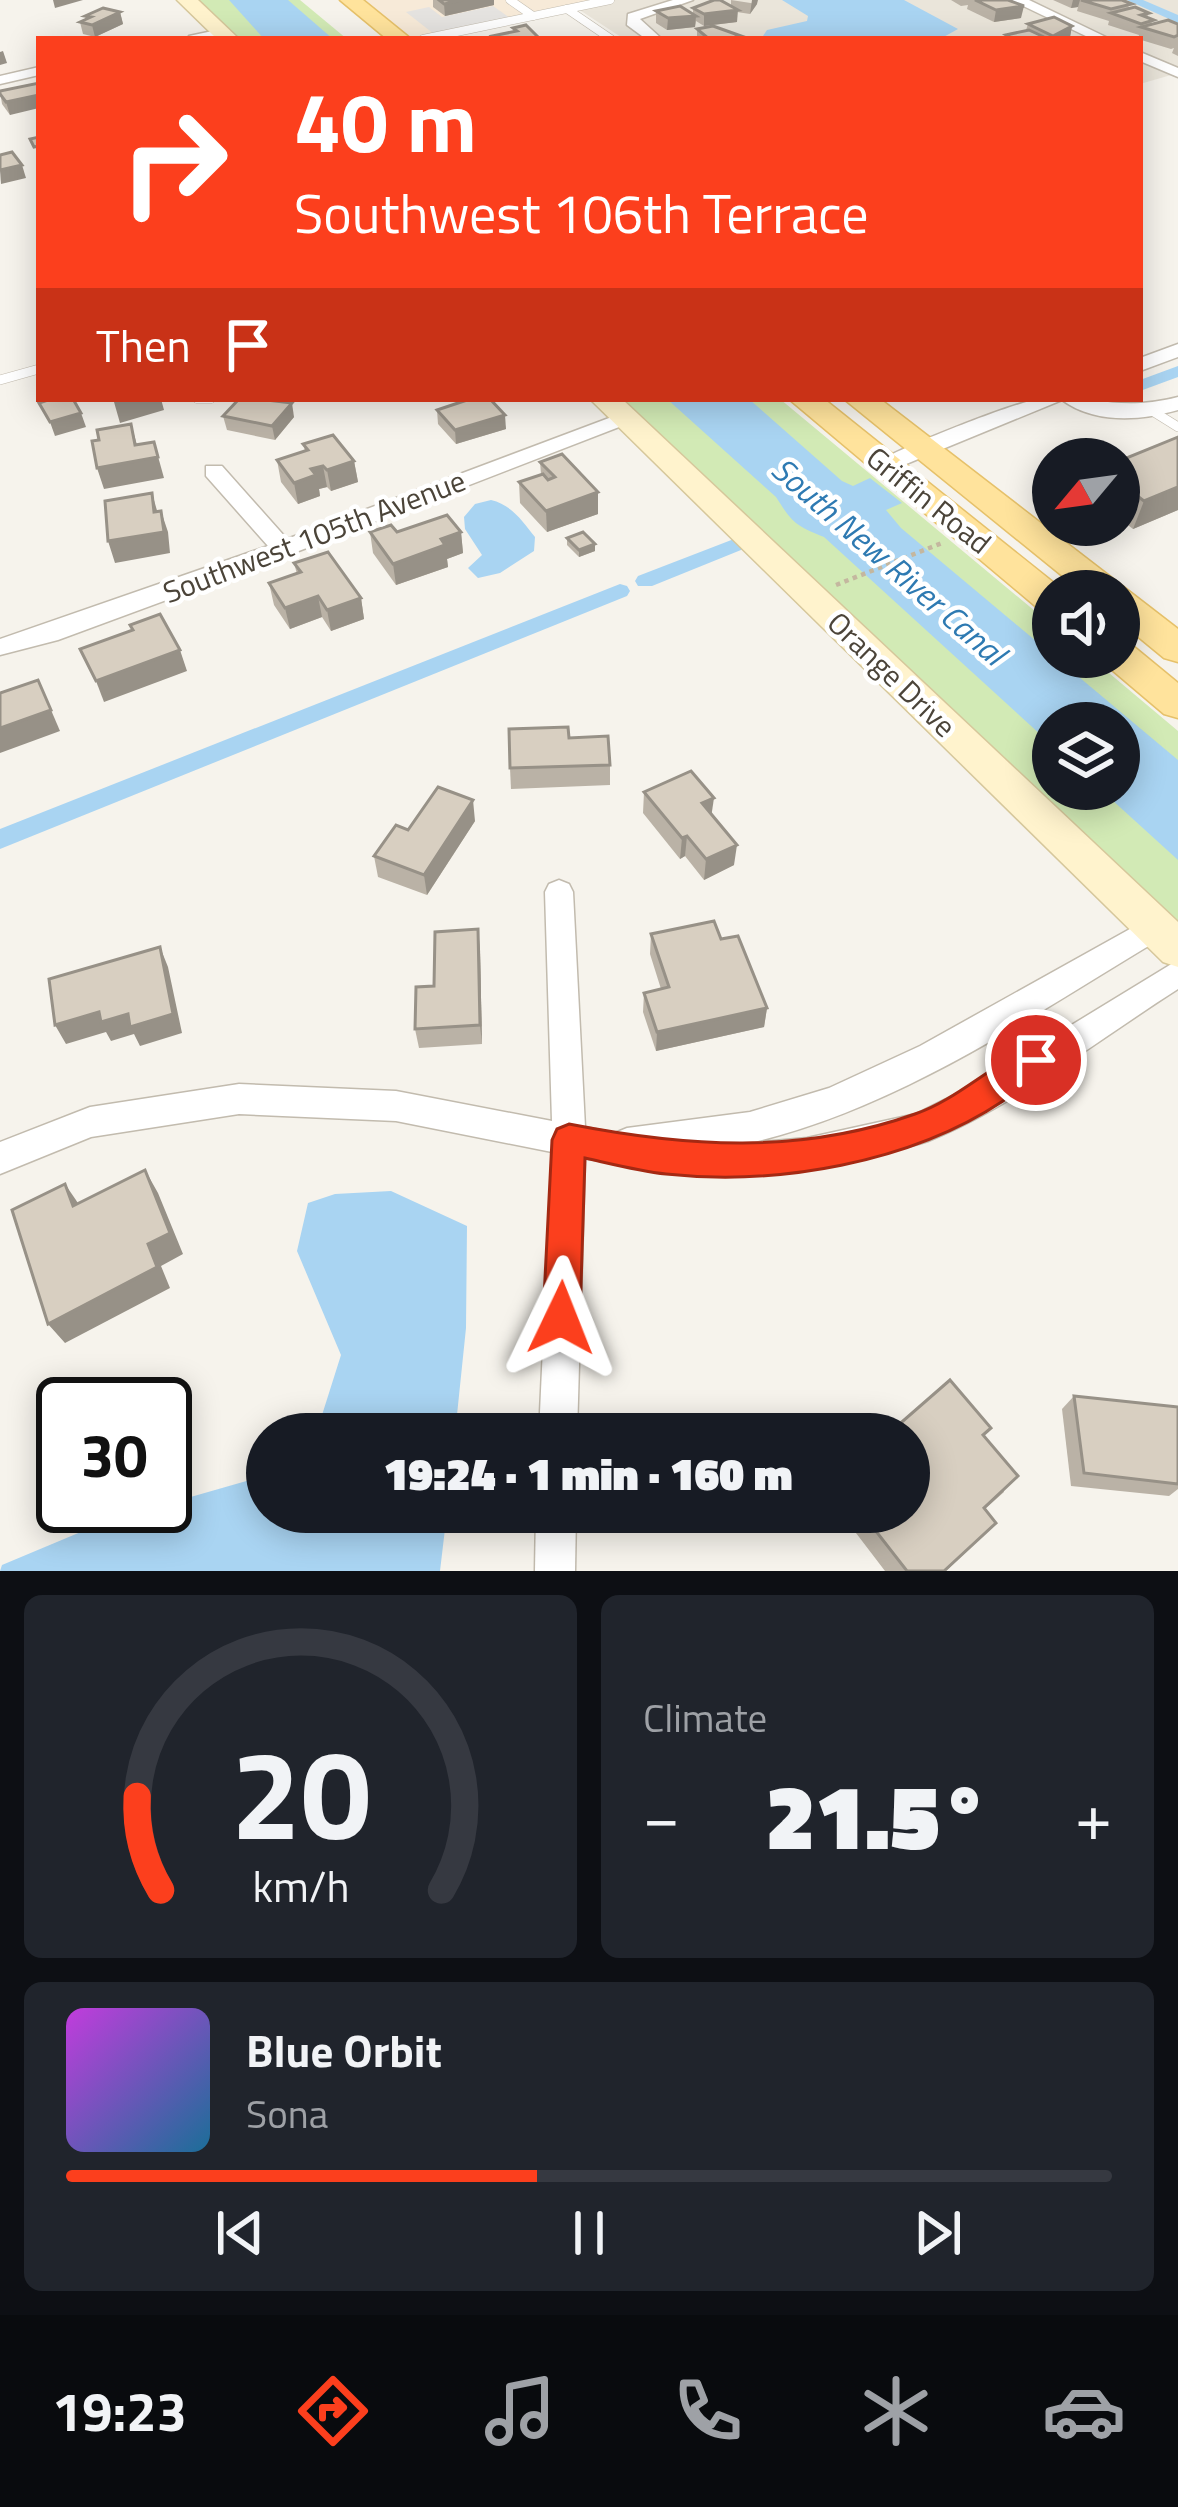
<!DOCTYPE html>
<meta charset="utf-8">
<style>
:root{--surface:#171b24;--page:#20242c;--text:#f1f3f6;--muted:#9ea1a6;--line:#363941;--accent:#fc3f1d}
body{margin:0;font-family:"Titillium Web",sans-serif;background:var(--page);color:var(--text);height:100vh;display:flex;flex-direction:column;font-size:45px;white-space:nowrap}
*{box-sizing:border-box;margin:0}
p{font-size:39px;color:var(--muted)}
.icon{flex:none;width:66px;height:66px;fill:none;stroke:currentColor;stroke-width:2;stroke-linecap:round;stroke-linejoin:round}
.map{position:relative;height:1571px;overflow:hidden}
.side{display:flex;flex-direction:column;gap:24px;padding:24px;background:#0d0f14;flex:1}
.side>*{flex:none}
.hud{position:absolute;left:36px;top:36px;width:1107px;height:366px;border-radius:0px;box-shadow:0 6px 30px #0003;background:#fc3f1d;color:#fff;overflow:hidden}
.needle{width:78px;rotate:241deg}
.buttons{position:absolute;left:1032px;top:438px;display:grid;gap:24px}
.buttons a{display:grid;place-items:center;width:108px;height:108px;border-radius:50%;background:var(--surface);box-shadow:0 6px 30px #0003;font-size:60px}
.speed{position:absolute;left:36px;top:1377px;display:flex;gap:24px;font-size:60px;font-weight:700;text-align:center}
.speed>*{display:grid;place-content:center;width:156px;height:156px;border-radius:50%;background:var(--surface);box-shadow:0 6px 30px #0003;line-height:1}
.speed .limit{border:6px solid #111;border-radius:18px;background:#fff;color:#111}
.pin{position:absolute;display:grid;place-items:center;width:102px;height:102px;color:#fff;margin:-51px;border:6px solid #fff;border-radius:50%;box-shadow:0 3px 12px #0007}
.me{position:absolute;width:132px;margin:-66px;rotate:2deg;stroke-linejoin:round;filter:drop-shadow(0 0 9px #0008)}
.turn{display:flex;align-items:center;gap:42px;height:252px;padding:0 60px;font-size:54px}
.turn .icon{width:156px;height:156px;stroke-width:2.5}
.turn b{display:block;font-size:84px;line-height:102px}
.then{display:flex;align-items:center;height:114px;padding:0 60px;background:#0003;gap:24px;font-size:45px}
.big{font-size:90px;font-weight:800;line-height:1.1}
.side .tile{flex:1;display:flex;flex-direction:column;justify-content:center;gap:18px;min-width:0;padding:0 42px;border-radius:18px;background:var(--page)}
.side .dial{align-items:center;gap:0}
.dial svg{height:312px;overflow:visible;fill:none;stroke:var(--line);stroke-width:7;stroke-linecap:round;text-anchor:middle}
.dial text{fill:var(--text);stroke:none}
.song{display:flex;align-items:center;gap:36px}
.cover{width:144px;height:144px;border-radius:18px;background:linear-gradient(135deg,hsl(290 70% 55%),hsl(200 70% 35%))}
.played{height:12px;border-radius:6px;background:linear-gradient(90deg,var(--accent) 45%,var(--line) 45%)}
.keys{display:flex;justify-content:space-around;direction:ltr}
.heat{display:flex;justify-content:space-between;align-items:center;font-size:66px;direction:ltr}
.side .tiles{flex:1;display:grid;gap:24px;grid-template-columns:1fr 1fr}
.tile:last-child{grid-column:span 2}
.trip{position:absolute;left:246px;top:1413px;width:684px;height:120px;border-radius:60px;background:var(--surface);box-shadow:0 6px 30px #0003;font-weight:800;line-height:120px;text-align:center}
.menu{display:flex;height:192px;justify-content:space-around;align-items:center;background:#090b0e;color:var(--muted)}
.menu .icon{width:84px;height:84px}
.menu .on{color:var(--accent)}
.menu b{font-size:54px;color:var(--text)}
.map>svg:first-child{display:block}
.residential{fill:#eae5da}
.commercial{fill:#f7ead8}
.green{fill:#d2eab5;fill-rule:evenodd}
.parking{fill:#e5e3e0}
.water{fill:#a9d4f2}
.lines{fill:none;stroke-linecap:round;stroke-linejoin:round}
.canal{fill:#a9d4f2;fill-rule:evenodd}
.lane-far1-casing{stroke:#c2bbae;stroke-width:9}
.lane-casing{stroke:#c2bbae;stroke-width:10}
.street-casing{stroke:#c2bbae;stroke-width:3}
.secondary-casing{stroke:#d6c79b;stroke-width:3}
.primary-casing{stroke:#e6c16a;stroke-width:3}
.path{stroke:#c4b79f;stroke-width:4.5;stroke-dasharray:4.5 4.5;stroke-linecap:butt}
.lane-far1{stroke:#fff;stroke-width:8}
.lane{stroke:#fff;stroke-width:9}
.street{fill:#fff;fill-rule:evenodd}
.secondary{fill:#fff3cd;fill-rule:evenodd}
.primary{fill:#ffe39c;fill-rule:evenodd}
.wall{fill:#bab2a6}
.shaded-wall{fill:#979187}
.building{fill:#d8cfc1;stroke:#979187;stroke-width:3}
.route{fill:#fc3f1d;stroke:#a42913;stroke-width:3}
.labels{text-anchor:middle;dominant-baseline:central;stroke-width:9;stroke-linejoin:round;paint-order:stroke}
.street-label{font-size:30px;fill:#4b4439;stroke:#fff}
.water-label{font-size:33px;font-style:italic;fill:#2e7ab2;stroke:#fff}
</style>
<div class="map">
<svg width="1178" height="1571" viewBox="0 0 1178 1571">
<rect width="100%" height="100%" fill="#f6f3ec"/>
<path class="residential" d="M610,0H1178V73L1140,84V39H624L575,7Z"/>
<path class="commercial" d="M356,0H610L422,39H400Z"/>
<g class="green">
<path d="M195,0H300L347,39H236Z"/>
<path d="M615,399H780L1053,626V657H1090L1178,731V926ZM1053,723H1119V789H1053Z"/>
</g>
<path class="parking" d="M493,6L510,18L434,34L406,12L429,7L442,17Z"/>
<g class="water">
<path d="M229,0H288L333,39H264Z"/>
<path d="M782,0H904L958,29L940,39H768L763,36L767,30L807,21L808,16Z"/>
<path d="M667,399H749L842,481L853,486L870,478L902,503L886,510L901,528L1178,760V860L1100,789H1119V723H1053V746L824,537C794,525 792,522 776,497Z"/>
<path d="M491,500C512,505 522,521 535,537L534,551L500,573L478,578L468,568L482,555L465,529L464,517L475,504Z"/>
<path d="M391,1191L467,1226L466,1328L455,1434H316L341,1355L297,1251L308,1203L335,1194Z"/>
<path d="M267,1475V1512H447L440,1571H0L2,1565L107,1521Z"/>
</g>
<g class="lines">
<g class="canal">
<path d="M1127,0H1143L1178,15V23Z"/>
<path d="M1178,366V377L1140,391V380Z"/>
<path d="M734,539L744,545L741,550L652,586H638L635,581L638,576Z"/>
<path d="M620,584L627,586L630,591L627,596L0,849V829Z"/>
</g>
<g class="lane-far1-casing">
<g id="lane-far1">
<path d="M510,0L533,16"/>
<path d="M567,9L611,39"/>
<path d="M423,39L610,0"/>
</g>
</g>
<g class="lane-casing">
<g id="lane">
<path d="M0,380L39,369"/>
<path d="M198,399H210"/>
<path d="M1154,412L1178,427"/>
</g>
</g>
<g class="street-casing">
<g id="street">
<path d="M673,0H693L640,19L662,39H646L627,25L628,14Z"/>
<path d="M1011,0H1029L1110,39H1092Z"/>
<path d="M222,29L227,36L187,39L189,36Z"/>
<path d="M1140,52L1178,68V77L1140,61Z"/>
<path d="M39,67V75L0,84V76Z"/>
<path d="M1178,344V357L1140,371V358Z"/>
<path d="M1178,397V410C1140,421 1095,424 1062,400L894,469H878L875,464C891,451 1018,401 1040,399C1094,395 1120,412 1178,397Z"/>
<path d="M625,412L635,418L632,422L291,554L58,640L0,655V639L268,546L206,476V466H222L287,539Z"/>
<path d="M559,880L569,884L573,892L585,1127L615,1133L627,1128L750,1112L829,1088L920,1046L1155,915L1165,918L1170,927L1165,936C1034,1014 901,1108 750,1143L807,1138L916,1114L970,1087L1178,960V989C1101,1038 1011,1108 928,1141C908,1148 886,1151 866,1156C761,1180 689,1179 585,1158L577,1434H539L552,1152L396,1121L239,1114L91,1137L0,1174V1142L90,1107L239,1084L396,1091L552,1121L545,892L549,884Z"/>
<path d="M536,1512H576L575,1571H535Z"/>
</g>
</g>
<g class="secondary-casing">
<g id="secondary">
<path d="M177,0H198L239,39H217Z"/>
<path d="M590,399H622L1178,922V967L1163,962Z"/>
</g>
</g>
<g class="primary-casing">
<g id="primary">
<path d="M340,0H363L411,39H387Z"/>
<path d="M789,399H824L1064,591H1053V613L1040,610Z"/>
<path d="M844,399H880L1178,629V662L1164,658L1119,621V591H1081Z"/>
<path d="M1119,642L1133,646L1178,683V718L1164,714L1105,664L1101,657H1119Z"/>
</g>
</g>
<path class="path" d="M836,585L942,543"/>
<use href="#lane-far1" class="lane-far1"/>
<use href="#lane" class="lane"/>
<use href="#street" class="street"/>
<use href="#secondary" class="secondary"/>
<use href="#primary" class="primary"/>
</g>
<g class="wall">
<path d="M433,0H494V5L445,16L433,7Z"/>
<path d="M731,0L757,4L750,14L737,12V22L704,26L696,21L695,27L667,30L656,23V11L693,14V8L731,6Z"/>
<path d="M951,0H1008L1021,18L994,22L967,9L968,5L961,6Z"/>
<path d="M1053,0H1122L1130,8L1149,13L1147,17L1153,24H1178V56L1172,53L1174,48L1171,49L1138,39L1139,35L1108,25L1109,21L1077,11L1078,7L1071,8Z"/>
<path d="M120,12L123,24L95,37L83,34L80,22L86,19L85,16Z"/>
<path d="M1028,24L1072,26L1070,37L1066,39H1005L1006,35L1026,30Z"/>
<path d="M697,29L741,39H697Z"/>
<path d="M39,83L10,115L2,104L0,91Z"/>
<path d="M459,399H490L506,429L456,444L438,424L437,410L460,402Z"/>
<path d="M223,416L294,417L275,440L227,430Z"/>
<path d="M1178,437V510L1133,529L1119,518V461Z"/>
<path d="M303,444L354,461L358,482L331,491L327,487L319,489L320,496L298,504L281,482L277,460L305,451Z"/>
<path d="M540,462L598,514L547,532L520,503L519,482L541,474Z"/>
<path d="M370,532H461L463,553L447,559L448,567L396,585L373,553Z"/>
<path d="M567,538L595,551L579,557L567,545Z"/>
<path d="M294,563L361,598L364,619L331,631L322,617L290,629L274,605L269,583L297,574Z"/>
<path d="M610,765V785L511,789L510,768Z"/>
<path d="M644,792L712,815L734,865L704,880L685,856L680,859L643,813Z"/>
<path d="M475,821L427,895L378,877L374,856L408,830Z"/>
<path d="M651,934L721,939L767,1008L764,1027L656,1051L643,1012L644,993L661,989L650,954Z"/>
<path d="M480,949L482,1044L419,1048L415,1029L434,986Z"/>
<path d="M1074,1396L1178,1407V1489L1169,1496L1071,1486L1062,1409Z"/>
<path d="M984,1436L1004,1492L985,1509L996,1523L946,1571H885L843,1516L846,1512H909Z"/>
</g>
<g class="shaded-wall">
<path d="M53,0H83L55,8Z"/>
<path d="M463,0H494V5L445,16L444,4Z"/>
<path d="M752,0H758L757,4L750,14Z"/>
<path d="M1073,0H1080L1078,7L1071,8Z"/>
<path d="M1024,6L1021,18L994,22L996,10Z"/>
<path d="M738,10L737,22L704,26V14Z"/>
<path d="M120,12L123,24L95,37L92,25Z"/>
<path d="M696,16L695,27L667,30L668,18Z"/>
<path d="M1072,26L1070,37L1052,39L1053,36Z"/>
<path d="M3,51L7,63L0,65V52Z"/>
<path d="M39,95V108L10,115L6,102Z"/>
<path d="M22,165L26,178L1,184L0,170Z"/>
<path d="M125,399H161L164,410L120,423L114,402Z"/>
<path d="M292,403L294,417L275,440L272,426Z"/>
<path d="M81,413L86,427L55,436L50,422Z"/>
<path d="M505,415L506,429L456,444L455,430Z"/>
<path d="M131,424L137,445L154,442L164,478L104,489L97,468Z"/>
<path d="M354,461L358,482L331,491L327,470Z"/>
<path d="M323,466L327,487L319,489L320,496L298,504L294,483L311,469Z"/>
<path d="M1178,487V510L1133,529L1144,501Z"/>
<path d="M598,492V514L547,532L546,511Z"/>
<path d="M152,493L158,514L161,511L168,532L170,553L115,563L108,541L154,512Z"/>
<path d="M461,532L463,553L447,559L448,567L396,585L393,564L441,539Z"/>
<path d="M595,544V551L579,557V550Z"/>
<path d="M318,596L322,617L290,629L285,608Z"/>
<path d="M361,598L364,619L331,631L327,610Z"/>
<path d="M180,650L187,671L104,702L96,681Z"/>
<path d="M51,710L60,731L0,753V728Z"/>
<path d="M714,798L711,818L702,803Z"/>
<path d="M473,800L475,821L427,895L424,875Z"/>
<path d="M687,836L685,856L680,859L682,838Z"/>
<path d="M737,845L734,865L704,880L706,859Z"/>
<path d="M478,929L480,949L482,1044L480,1025Z"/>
<path d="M160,947L168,967L182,1033L140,1046L134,1034L111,1041L106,1032L66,1044L55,1025Z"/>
<path d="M767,1008L764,1027L656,1051L657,1032Z"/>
<path d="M145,1170L158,1193L183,1254L161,1266L170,1288L65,1343L48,1324L148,1244Z"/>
<path d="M65,1184L80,1206H73Z"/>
</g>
<g class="building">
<path d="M439,0H463L444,4Z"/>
<path d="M714,0H720L738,10L704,14L693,8Z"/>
<path d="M975,0H1008L1024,6L996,10Z"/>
<path d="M1081,0H1122L1132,4L1111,9Z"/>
<path d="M680,6L696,16L668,18L656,11Z"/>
<path d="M1135,7L1149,13L1141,15L1154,20L1141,24L1111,13Z"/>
<path d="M103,8L120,12L92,25L80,22L91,17L85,16Z"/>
<path d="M1054,17L1072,26L1053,36L1028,24Z"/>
<path d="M1168,20L1178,24V35L1174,37L1141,27Z"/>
<path d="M526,25L540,39H496L492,36L517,31L513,28Z"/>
<path d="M713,26L741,36L727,39H709L697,29Z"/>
<path d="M1029,30L1044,37L1013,39L1006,35Z"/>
<path d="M39,83V95L6,102L0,94V91Z"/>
<path d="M39,137V146L34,147L30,139Z"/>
<path d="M12,152L22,165L0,170V155Z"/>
<path d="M51,399H73L81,413L50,422L39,403Z"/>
<path d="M239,399H258L292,403L272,426L223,416Z"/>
<path d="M463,399H490L505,415L455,430L437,410L464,401Z"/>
<path d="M131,424L135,445L154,442L158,457L97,468L92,441L99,440L97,430Z"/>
<path d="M333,435L354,461L327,470L323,466L311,469L316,475L294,483L277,460L308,450L303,444Z"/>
<path d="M1178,437V487L1144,501L1119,482V461Z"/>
<path d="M562,454L598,492L546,511L519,482L543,474L548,480L555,477L540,462Z"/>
<path d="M152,493L154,512L161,511L164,532L108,541L105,501Z"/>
<path d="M447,515L461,532L441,539L445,545L393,564L370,532L391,525L397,532Z"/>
<path d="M583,532L595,544L579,550L567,538Z"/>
<path d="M328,552L361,598L327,610L318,596L285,608L269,583L301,572L294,563Z"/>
<path d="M160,614L180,650L96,681L80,649L133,630L130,625Z"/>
<path d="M38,680L51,710L0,728V693Z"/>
<path d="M568,727L569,738L608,736L610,765L510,768L509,729Z"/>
<path d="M691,771L714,798L702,803L737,845L706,859L687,836L682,838L644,792Z"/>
<path d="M438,787L473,800L424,875L374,856L396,825L408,830Z"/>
<path d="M714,921L721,939L738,936L767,1008L657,1032L644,993L669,987L651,934Z"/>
<path d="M478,929L480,1025L415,1029L416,987L434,986L435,932Z"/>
<path d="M160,947L173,1014L130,1027L128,1014L101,1022L99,1012L55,1025L49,979Z"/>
<path d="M145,1170L170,1233L148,1244L157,1267L48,1324L12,1210L65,1184L73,1206Z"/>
<path d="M950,1380L991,1428L983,1435L1018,1476L984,1508L996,1523L944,1571H907L861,1512H909V1434H888Z"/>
<path d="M1074,1396L1178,1407V1484L1084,1473Z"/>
</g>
<path class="route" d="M1036,1046L1047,1050L1052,1060C1043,1079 1019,1089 1003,1101C910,1163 777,1186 666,1174C639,1171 612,1164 585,1158L580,1318L574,1331L561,1337L548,1331L543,1318L552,1140L557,1129L569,1124C686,1147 799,1155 915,1114C959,1099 993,1062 1036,1046Z"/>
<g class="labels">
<g class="street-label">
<text transform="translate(929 500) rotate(39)">Griffin Road</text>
<text transform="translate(314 536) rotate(-21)">Southwest 105th Avenue</text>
<text transform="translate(892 674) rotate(44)">Orange Drive</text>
</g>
<g class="water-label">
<text transform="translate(889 561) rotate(41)">South New River Canal</text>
</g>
</g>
</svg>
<div class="buttons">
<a><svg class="needle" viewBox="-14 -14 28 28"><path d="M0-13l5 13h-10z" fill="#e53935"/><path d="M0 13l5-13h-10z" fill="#9ea1a6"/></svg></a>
<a><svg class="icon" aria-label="sound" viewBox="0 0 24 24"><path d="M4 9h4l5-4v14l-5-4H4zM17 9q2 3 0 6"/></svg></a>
<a><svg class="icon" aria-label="layers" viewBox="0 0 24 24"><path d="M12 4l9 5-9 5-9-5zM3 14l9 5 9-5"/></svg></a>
</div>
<div class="speed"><div class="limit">30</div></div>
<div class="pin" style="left:1036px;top:1060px;background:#d93025"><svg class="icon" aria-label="arrive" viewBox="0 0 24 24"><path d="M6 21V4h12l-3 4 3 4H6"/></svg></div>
<svg class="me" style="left:561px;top:1318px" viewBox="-20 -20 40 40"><path d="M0-17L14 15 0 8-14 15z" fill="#fc3f1d" stroke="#fff" stroke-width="4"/></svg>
<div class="trip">19:24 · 1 min · 160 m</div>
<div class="hud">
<div class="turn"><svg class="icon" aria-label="right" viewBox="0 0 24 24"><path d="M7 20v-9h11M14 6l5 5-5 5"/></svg><div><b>40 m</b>Southwest 106th Terrace</div></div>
<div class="then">Then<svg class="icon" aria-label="arrive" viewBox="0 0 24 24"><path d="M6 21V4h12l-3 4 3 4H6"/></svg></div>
</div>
</div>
<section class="side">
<div class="tiles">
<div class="tile dial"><svg viewBox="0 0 100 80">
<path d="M14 69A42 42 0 1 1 86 69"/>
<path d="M14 69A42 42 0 0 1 8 45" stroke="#fc3f1d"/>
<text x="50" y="56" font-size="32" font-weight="700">20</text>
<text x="50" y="72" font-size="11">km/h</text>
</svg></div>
<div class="tile"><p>Climate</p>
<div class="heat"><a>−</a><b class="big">21.5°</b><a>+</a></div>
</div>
<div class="tile">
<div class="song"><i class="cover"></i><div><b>Blue Orbit</b><p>Sona</p></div></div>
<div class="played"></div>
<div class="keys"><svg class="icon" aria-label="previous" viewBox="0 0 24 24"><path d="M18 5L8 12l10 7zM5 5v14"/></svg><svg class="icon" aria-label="pause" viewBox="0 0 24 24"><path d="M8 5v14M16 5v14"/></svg><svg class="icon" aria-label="next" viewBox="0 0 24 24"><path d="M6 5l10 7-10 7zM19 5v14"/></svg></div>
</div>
</div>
</section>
<nav class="menu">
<b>19:23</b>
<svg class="icon on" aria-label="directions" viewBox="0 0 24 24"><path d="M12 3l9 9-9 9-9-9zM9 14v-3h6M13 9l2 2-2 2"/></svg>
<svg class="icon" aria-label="music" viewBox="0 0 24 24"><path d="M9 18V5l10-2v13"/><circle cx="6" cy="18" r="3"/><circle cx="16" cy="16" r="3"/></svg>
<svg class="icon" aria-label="phone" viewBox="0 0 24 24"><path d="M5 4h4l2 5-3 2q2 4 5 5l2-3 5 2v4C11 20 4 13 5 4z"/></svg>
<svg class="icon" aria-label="climate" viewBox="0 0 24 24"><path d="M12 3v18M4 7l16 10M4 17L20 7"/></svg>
<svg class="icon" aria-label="car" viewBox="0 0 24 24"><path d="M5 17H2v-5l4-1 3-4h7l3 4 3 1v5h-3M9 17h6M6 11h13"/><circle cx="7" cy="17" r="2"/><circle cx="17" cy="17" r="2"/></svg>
</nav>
